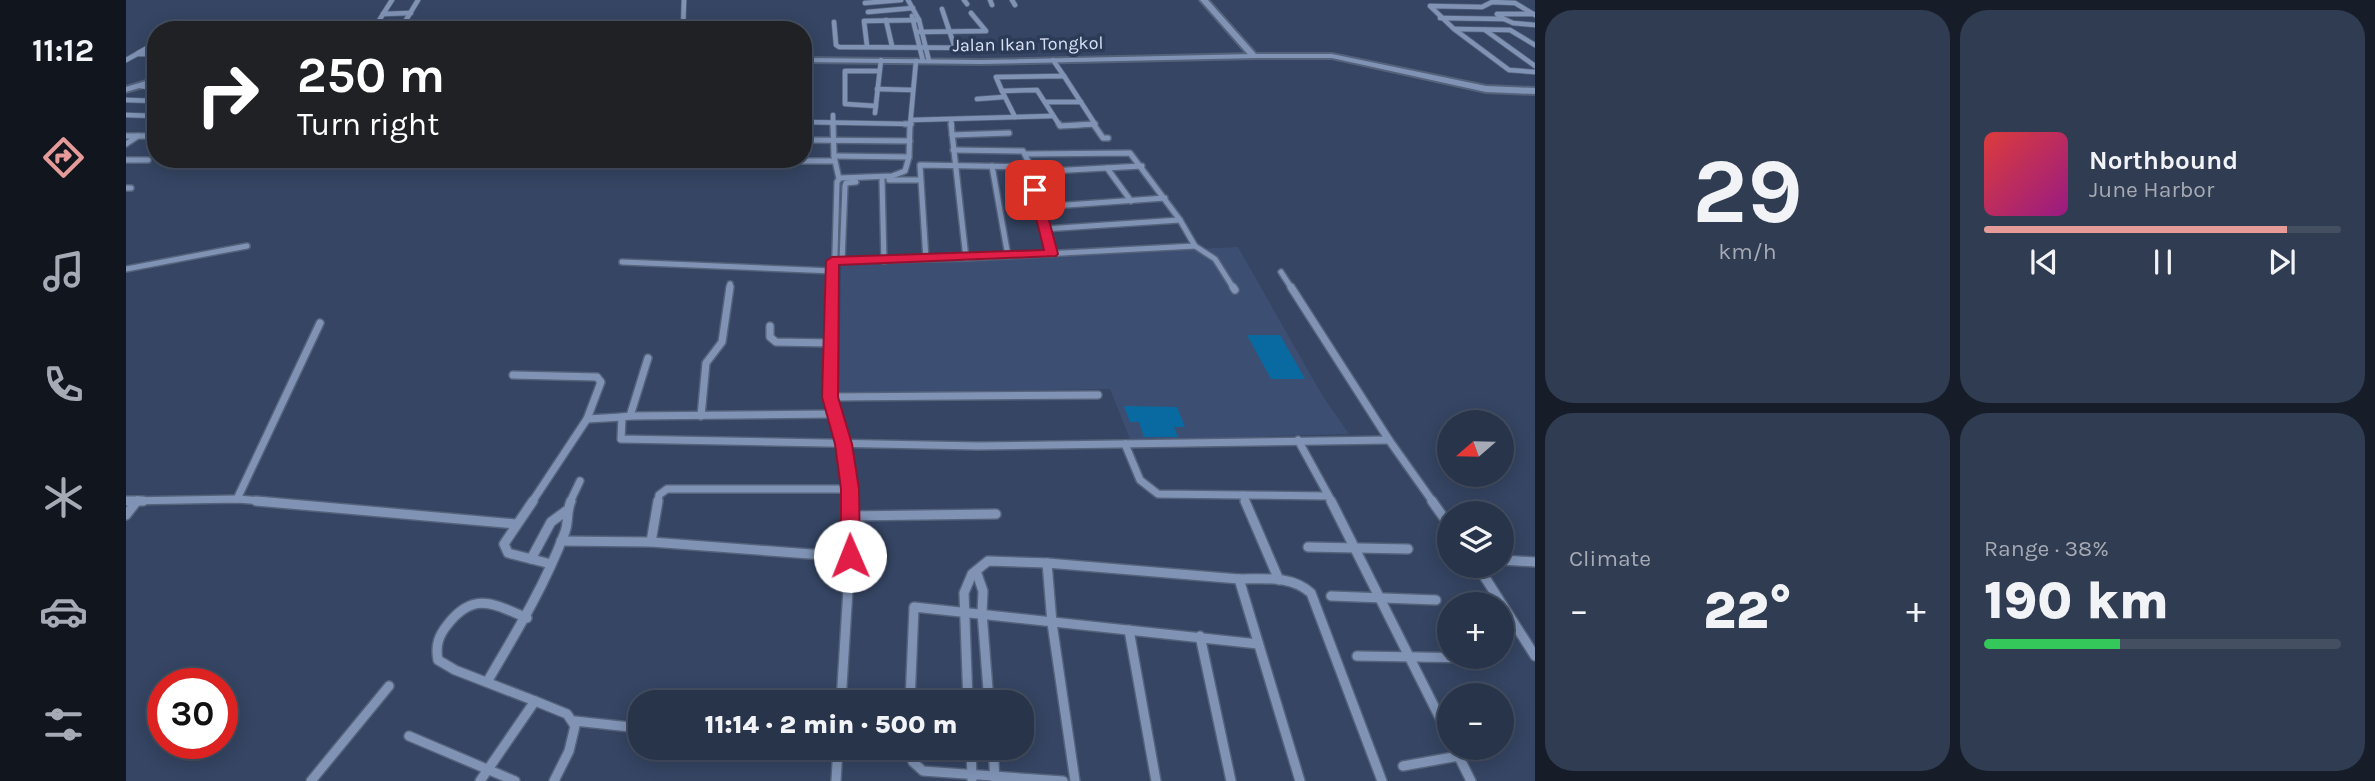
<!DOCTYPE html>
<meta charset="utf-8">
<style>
:root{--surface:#28344a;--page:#303c51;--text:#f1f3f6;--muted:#a5aab5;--line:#444f62;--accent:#e69b98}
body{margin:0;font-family:Karla,sans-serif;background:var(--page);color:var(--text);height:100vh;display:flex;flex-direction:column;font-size:26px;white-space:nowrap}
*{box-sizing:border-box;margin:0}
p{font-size:23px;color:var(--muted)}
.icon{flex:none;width:38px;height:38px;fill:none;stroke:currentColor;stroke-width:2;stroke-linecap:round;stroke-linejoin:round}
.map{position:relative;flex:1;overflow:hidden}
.drawer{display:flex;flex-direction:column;gap:10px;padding:10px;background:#161d29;width:840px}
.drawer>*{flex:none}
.guide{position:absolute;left:21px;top:21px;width:665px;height:147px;border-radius:28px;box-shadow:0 4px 18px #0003,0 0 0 2px var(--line);background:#202124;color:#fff;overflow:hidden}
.needle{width:46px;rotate:250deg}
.controls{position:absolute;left:1311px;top:410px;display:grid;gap:14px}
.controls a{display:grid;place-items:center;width:77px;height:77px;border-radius:50%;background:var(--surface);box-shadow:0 4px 18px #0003,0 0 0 2px var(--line);font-size:35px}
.speed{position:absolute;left:21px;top:668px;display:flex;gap:14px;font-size:35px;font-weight:700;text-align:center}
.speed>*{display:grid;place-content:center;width:91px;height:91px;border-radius:50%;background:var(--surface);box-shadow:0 4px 18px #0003,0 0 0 2px var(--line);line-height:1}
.speed .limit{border:10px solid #d22;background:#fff;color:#111}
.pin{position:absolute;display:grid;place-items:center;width:60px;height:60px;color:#fff;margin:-30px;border-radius:14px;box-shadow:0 4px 10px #0006}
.me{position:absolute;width:77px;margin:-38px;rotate:359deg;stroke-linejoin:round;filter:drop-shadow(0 0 5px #0008)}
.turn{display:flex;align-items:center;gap:24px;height:147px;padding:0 35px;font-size:32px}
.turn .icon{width:91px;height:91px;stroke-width:2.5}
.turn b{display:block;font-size:49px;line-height:60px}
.big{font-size:52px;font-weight:800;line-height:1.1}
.drawer .widget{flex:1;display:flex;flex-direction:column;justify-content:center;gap:10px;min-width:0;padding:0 24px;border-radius:28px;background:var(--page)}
.drawer .dial{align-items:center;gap:0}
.dial b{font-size:91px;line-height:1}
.song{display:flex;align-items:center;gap:21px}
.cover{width:84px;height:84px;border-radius:10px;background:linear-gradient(135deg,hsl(0 70% 55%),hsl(310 70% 35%))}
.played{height:7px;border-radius:4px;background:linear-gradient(90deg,var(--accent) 85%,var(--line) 85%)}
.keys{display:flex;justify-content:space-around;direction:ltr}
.heat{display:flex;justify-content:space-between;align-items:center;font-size:38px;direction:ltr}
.charge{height:10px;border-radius:5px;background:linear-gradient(90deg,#34c759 38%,var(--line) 0)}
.drawer .tiles{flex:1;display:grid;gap:10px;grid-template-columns:repeat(2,1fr)}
.trip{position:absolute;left:502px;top:690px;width:406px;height:70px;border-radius:28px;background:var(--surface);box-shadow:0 4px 18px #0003,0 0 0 2px var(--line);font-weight:800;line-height:70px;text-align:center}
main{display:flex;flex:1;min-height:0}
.menu{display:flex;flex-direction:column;width:126px;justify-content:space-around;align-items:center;background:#10151e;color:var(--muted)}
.menu .icon{width:49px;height:49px}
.menu .on{color:var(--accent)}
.menu b{font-size:32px;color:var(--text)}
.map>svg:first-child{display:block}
.built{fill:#3c4f73}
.building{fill:#096aa1}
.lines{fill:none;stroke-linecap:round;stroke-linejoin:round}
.minor-far3-casing{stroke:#54627b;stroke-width:6}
.minor-far2-casing{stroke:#54627b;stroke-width:8}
.minor-far1-casing{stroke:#54627b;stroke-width:10}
.minor-casing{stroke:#54627b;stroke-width:12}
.tertiary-casing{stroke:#54627b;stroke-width:4}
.secondary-casing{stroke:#54627b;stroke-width:4}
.minor-far3{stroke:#8093b5;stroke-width:4.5}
.minor-far2{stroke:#8093b5;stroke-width:5}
.minor-far1{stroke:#8093b5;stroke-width:7}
.minor{stroke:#8093b5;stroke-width:9}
.tertiary{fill:#8093b5;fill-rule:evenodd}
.secondary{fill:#8093b5;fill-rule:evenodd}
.route{fill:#e11d48;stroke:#92132f;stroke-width:2}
.labels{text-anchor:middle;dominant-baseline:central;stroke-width:7;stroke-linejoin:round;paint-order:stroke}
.far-street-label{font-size:18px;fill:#d7e1f3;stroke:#2b3b58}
</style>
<main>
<nav class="menu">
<b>11:12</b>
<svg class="icon on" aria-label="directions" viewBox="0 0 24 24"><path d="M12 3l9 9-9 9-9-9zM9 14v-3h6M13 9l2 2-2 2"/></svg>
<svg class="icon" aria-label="music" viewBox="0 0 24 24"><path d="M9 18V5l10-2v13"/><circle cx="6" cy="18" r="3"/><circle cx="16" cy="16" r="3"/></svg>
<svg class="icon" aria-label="phone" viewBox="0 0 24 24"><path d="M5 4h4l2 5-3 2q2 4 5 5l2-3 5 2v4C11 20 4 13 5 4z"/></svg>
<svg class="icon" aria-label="climate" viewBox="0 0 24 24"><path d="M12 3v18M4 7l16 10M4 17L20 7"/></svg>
<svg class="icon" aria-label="car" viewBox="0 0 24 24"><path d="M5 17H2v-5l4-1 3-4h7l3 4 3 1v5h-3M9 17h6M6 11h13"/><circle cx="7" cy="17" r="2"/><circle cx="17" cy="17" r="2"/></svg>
<svg class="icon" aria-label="filters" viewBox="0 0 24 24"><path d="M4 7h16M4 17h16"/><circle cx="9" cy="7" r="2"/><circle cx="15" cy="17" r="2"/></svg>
</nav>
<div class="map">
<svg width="1409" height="781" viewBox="0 0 1409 781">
<rect width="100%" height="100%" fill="#354563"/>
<path class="built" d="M1112,247L1196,395L1223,434L1145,436L1111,440L1004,439L984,389L713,393L715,265Z"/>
<g class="building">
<path d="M1121,335H1154L1179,379H1145Z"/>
<path d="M998,406L1051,407L1059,427H1048L1052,437H1018L1013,422H1004Z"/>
</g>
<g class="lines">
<g class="minor-far3-casing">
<g id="minor-far3">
<path d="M782,0L793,20L803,61"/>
<path d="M838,0L841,4"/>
<path d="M864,0L866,5"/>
<path d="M886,0L889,5"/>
<path d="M739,3L775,0"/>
<path d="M816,9L829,48"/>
<path d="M742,12L787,8"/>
<path d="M257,14L285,13"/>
<path d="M1409,15L1389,3L1366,2L1356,7L1304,6L1328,29L1383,70L1409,72"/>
<path d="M786,16L797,61"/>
<path d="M1314,18L1378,19L1371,14H1408"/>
<path d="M1378,19L1387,23L1409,25"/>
<path d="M760,20L766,46"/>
<path d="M708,22L710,45L713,47L863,48"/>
<path d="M1329,29L1384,30L1409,45"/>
<path d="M247,30L266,0"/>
<path d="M274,30L292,0"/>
<path d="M557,30L558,0"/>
<path d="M1359,30L1409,66"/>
<path d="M791,32L860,31L845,13"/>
<path d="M741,46L738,21L793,20"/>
<path d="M12,53L30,43"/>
<path d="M0,60L11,54H30"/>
<path d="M927,60L938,76"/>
<path d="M14,86L30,88"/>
<path d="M751,89L786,90"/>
<path d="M876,91L889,117"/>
<path d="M876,91L870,77L938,76L969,124L940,126"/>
<path d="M876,91L911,90L934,126"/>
<path d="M851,99L878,97"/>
<path d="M0,100L30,101"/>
<path d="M919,102H955"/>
<path d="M750,106L719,104V71H752"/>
<path d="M749,113L755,60"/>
<path d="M0,115L30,116"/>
<path d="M707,115V126"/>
<path d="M785,120L926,116"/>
<path d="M825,120L826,126"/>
<path d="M677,122L785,124"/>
<path d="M784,126L790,61"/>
</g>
</g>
<g class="minor-far2-casing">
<g id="minor-far2">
<path d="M707,124L708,156L713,179"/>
<path d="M779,124H785"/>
<path d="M825,124L840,258"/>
<path d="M933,124L934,126L969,124"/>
<path d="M968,125L977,138H982"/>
<path d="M826,135L883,133"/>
<path d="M0,136H30"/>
<path d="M677,140L784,141"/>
<path d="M0,144L12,136"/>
<path d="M827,150L897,151L905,167L925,254"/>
<path d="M900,154L1004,153L1054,220L1069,246L1089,259L1108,289"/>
<path d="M708,156L783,157"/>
<path d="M477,159H494"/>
<path d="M0,160H22"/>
<path d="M644,161H708"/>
<path d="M538,165L539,159"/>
<path d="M866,166L882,256"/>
<path d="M981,168L1005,201"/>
<path d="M906,172L1016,166"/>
<path d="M756,180L758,261"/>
<path d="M763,180H794"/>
<path d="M0,188H5"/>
<path d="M913,207L1039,198"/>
<path d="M918,229L1054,220"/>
<path d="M800,259L794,165L905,167"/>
<path d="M706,261L840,258L1069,246"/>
<path d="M716,261L719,186L720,183L730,182"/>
<path d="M496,262L707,271"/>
<path d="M0,269L121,246"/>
<path d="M1155,272L1166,289"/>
<path d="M603,289L604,284"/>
<path d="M708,289L711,182L714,178L766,176L779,171L783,157L784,124"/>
</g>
</g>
<g class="minor-far1-casing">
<g id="minor-far1">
<path d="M708,287L704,397L718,444L724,502"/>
<path d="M1107,287L1109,290"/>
<path d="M1165,287L1263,440L1307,502"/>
<path d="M644,326V337L650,342L704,343"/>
<path d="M522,358L504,416L496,417L495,439L852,446L1263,440"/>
<path d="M387,375L471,377L475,382L461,419L406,502"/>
<path d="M704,397L972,395"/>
<path d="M504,416L708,414"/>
<path d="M575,416L580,363L596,342L604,287"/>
<path d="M461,419L496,417"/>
<path d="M1172,440L1206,502"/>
<path d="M999,444L1014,480L1032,494L1117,495L1120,502"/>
<path d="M1117,495L1202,496"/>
<path d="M111,499L194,323"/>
<path d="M0,501L111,499L149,502"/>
<path d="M10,502L12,500"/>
<path d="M444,502L454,481"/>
<path d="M532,502L533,495L541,489H724"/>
</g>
</g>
<g class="minor-casing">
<g id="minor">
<path d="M0,501H17"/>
<path d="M130,501L390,524"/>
<path d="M407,501L378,544L382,553L425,564"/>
<path d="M1119,501L1153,580"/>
<path d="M1205,501L1323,736"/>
<path d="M1306,501L1323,525"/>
<path d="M0,515L11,501"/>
<path d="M723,516L870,514"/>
<path d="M435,541L525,542L724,557"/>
<path d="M525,542L532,501"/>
<path d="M1182,547L1282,549"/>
<path d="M405,559L425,522L440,511"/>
<path d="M1376,560L1409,562"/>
<path d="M921,563L926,623L949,781"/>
<path d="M1351,565L1409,656"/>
<path d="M850,571L857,591L856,613L863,702"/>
<path d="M1113,579C1138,579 1165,575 1185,593L1256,781"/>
<path d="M1205,596L1310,600"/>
<path d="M1003,630L1030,781"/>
<path d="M1074,636L1105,781"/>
<path d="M1231,656L1350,658"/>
<path d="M361,682C390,633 419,585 439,532C443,521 440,512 445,501"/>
<path d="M409,701L441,714L449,726L443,751L428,781"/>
<path d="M715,702L724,557V501"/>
<path d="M784,702L788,607L1132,644"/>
<path d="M842,702L838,593L846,574L862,561L921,563L1113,579L1174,781"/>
<path d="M449,721L504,727"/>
<path d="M283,736L389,781"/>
<path d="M783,747L787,762L797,771L937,781"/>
<path d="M845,747L846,780"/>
<path d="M867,747L869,781"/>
<path d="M1328,747L1345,781"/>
<path d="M1277,766L1333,756"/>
<path d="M185,781L263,686"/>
<path d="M354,781L409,701L329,670L312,660C309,645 313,635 322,624C348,591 368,604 401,618"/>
<path d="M710,781L712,747"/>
</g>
</g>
<g class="tertiary-casing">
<g id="tertiary">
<path d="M1128,54H1131V58L855,64L677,62V58L855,60Z"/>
<path d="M30,78V83L0,92V87Z"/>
</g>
</g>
<g class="secondary-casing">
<path id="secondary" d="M1074,0H1082L1130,54H1206L1360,86L1409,88V94L1360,92L1206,58H1125Z"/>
</g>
<use href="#minor-far3" class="minor-far3"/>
<use href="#minor-far2" class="minor-far2"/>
<use href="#minor-far1" class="minor-far1"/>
<use href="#minor" class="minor"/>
<use href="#tertiary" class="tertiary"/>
<use href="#secondary" class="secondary"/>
</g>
<path class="route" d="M909,186L915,190L932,254L930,256L713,265L712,397L726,444L733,489L734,556L731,562L724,565L717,562L715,556V489L709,444L696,397L700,261L706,257L918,250L903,190Z"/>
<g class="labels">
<g class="far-street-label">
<text transform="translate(902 44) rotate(-1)">Jalan Ikan Tongkol</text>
</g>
</g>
</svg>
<div class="controls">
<a><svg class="needle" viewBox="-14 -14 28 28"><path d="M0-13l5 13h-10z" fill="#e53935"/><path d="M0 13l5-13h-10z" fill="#a5aab5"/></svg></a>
<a><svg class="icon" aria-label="layers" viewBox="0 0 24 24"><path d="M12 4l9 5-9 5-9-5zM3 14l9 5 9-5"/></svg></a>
<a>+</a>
<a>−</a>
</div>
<div class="speed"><div class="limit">30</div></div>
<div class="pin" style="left:909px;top:190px;background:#d93025"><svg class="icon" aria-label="arrive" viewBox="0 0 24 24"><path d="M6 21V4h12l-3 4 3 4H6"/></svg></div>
<svg class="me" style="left:724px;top:556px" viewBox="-20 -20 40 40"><circle r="19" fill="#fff"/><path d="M0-13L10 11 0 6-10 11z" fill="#e11d48"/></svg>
<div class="trip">11:14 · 2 min · 500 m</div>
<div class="guide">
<div class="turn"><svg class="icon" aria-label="right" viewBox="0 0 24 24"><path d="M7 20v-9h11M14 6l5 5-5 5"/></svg><div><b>250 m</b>Turn right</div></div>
</div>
</div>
<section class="drawer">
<div class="tiles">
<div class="widget dial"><b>29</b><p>km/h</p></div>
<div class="widget">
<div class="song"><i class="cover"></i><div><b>Northbound</b><p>June Harbor</p></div></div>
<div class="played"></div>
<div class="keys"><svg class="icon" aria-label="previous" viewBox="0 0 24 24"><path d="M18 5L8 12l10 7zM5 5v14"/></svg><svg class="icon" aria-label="pause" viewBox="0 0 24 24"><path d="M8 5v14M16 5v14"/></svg><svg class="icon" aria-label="next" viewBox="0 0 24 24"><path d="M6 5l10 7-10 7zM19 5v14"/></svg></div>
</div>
<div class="widget"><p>Climate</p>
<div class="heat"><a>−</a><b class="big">22°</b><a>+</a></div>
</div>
<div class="widget"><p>Range · 38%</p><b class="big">190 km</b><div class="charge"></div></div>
</div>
</section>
</main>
